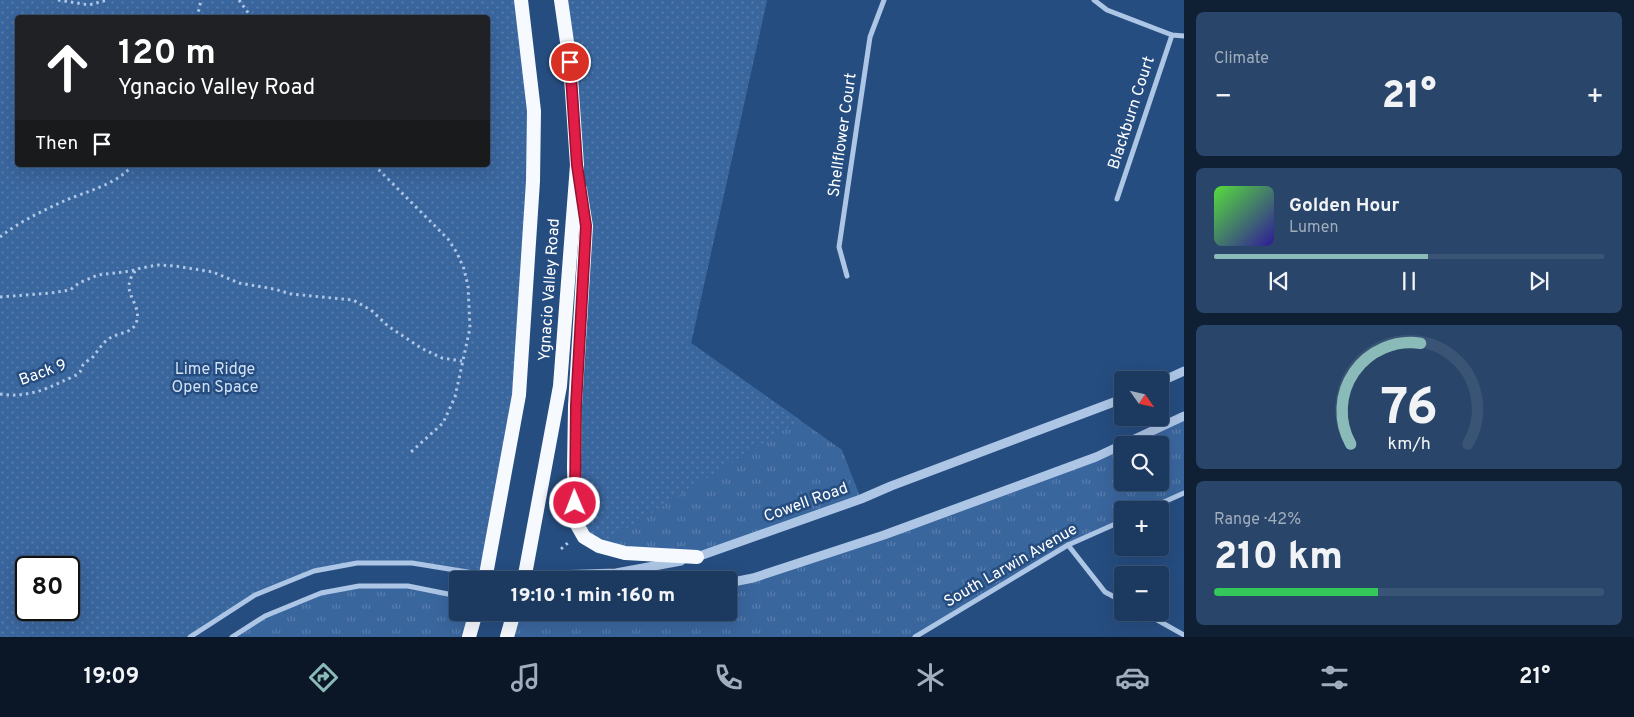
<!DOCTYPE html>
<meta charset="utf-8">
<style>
:root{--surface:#1c3a60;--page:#294569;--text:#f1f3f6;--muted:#a0adbd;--line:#3a5475;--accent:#8bbbb9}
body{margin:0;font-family:Overpass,sans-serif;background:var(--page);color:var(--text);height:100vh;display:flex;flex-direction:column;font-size:19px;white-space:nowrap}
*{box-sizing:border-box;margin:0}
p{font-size:16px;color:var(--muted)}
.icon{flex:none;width:28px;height:28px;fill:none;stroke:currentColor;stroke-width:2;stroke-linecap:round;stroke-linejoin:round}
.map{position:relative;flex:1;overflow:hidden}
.panel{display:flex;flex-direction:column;gap:12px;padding:12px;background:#0f2035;width:450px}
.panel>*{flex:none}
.top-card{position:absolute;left:15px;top:15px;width:475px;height:152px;border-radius:5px;box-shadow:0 5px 20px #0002,0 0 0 1px var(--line);background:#202124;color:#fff;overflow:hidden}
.needle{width:32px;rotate:124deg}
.fabs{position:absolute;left:1114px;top:371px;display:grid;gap:10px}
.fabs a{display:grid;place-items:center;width:55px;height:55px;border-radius:5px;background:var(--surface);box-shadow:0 5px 20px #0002,0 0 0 1px var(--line);font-size:25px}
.speed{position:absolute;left:15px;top:556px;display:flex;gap:10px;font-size:25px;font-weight:700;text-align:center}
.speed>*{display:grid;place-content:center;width:65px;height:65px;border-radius:50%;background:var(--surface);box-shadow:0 5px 20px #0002,0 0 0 1px var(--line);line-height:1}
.speed .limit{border:2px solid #111;border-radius:8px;background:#fff;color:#111}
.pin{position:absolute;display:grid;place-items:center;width:42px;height:42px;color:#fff;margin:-21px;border:2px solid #fff;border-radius:50%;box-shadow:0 1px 5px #0007}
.me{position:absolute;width:55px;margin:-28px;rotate:359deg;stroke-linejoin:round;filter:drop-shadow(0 0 4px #0008)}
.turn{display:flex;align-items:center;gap:18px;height:105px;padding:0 20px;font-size:22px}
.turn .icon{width:65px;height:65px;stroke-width:2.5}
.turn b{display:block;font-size:35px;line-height:42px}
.then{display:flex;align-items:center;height:48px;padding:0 20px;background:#0003;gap:10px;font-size:19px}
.big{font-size:38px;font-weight:800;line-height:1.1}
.panel .widget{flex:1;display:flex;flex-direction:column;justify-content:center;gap:8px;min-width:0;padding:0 18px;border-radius:8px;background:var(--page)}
.panel .dial{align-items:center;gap:0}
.dial svg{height:130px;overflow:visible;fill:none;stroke:var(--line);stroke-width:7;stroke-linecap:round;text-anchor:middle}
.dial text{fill:var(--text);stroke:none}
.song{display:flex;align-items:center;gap:15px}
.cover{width:60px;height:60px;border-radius:8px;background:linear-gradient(135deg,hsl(110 70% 55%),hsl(250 70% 35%))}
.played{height:5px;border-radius:2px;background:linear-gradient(90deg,var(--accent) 55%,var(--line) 55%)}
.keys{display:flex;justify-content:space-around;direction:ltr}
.heat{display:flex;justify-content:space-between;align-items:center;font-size:28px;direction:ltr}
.charge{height:8px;border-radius:4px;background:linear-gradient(90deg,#34c759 42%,var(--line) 0)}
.trip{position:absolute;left:449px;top:571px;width:288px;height:50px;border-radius:5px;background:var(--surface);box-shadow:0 5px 20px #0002,0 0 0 1px var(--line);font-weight:800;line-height:50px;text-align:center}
.menu{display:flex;height:80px;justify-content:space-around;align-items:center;background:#0b1726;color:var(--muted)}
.menu .icon{width:35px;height:35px}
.menu .current{color:var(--accent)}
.menu b{font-size:22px;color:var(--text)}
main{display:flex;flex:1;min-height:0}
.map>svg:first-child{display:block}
.grass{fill:url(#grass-tufts);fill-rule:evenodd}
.park{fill:url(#park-dots);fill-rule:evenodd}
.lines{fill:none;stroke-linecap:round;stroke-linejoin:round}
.path{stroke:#adc6e6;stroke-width:3;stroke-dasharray:2.5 4;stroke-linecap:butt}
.minor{stroke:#adc6e6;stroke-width:5}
.tertiary{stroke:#adc6e6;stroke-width:9}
.trunk{stroke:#f6fafe;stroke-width:14}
.route-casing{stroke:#92132f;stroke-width:12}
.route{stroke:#e11d48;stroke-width:9}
.labels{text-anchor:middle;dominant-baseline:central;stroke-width:5;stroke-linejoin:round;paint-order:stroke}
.street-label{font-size:16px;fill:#fff;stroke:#264d80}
.park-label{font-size:16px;fill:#d0e0f5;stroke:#264d80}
</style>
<main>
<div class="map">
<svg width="1184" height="637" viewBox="0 0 1184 637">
<defs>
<pattern id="grass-tufts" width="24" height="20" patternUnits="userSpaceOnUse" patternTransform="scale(1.25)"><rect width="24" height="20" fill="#3a669e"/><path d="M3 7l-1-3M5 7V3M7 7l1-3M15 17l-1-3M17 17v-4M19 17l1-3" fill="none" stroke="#587dad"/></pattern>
<pattern id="park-dots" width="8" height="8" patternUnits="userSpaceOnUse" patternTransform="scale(1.25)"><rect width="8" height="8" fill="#3a669e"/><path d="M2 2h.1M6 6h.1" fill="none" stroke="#587dad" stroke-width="1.8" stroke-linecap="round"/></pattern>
</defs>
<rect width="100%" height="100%" fill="#264d80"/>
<g class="grass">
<path d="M561,0H767L691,343L842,450L861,499L697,557L599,546L586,226Z"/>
<path d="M1184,416V493L1146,510H1122V521L1068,545L915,637H507L514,613L728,612V583L753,578L1096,457ZM1122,445H1160V482H1122Z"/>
<path d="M359,586H408L457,596L458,612L476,613L469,637H232L265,616L321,593Z"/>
</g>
<g class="park">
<path d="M0,0H519L533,181L519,395L486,575L412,563H357L314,571L255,595L190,637H0ZM18,18H488V165H18ZM26,568H69V610H26Z"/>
<path d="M561,0H767L691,343L800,420L599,546L575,521L586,226Z"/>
</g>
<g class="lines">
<g class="path">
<path d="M58,0L89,5L107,0"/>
<path d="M239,0L252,18"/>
<path d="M197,18L201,0"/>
<path d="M374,165L448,239L457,253L464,269L468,286L470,328L455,397L443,423L411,452"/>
<path d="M0,237C19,222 42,211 64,201C87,191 116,185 133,165"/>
<path d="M0,297L51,293L70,290L79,283L98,275L131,271L141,268L158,265L175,266L213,272L239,283L274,289L291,294L353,300L371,310L388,326L421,348L442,358L462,361"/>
<path d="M0,394C22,398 43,391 63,381C68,379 76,376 80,372C81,370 81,367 83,365C85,362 89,360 92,358C98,351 102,343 110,338C119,332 134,334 137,320C141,301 118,292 136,270"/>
<path d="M561,549L570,541"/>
</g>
<g class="minor">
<path d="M1094,0L1107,10L1172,35L1184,36"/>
<path d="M1117,199L1172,35"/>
<path d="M847,276L839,247L870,37L884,0"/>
<path d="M1146,510L1184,493"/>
<path d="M1068,545L1105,592L1122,601"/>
<path d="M1143,612L1184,635"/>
<path d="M190,637L255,595L314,571L357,563H412L486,575"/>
<path d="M232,637L265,616L321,593L359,586H408L458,596"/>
<path d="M915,637L1068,545L1122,521"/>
</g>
<g class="tertiary">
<path d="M1160,382L1184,371"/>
<path d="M694,558L861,499L891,486L1122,399"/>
<path d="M486,575L525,576L616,573L681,561"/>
<path d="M728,583L753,578L884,535L1096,457L1184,416"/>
</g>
<g class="trunk">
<path d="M580,189L586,226L575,406L574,467L575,521L584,537L599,546L625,553L697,557"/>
<path d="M485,580L519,395L533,181L534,111L521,0"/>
<path d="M524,580L560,386L577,165L570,63L561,0"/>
<path d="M469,637L476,612"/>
<path d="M507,637L514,612"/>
</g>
</g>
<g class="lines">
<g class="route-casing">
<path id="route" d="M570,62L577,165L586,226L576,406L575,503"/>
</g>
<use href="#route" class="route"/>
</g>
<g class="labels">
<g class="street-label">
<text transform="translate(1132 113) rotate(-72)">Blackburn Court</text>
<text transform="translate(843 135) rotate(-82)">Shellflower Court</text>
<text transform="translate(550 290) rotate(-86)">Ygnacio Valley Road</text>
<text transform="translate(43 373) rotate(-20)">Back 9</text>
<text transform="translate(806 503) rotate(-20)">Cowell Road</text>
<text transform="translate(1011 566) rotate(-30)">South Larwin Avenue</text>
</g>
<g class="park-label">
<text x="215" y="370">Lime Ridge<tspan x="215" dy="18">Open Space</tspan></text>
</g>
</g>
</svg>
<div class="fabs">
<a><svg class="needle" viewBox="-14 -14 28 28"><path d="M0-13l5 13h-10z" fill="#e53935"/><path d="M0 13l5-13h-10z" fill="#a0adbd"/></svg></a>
<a><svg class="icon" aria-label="search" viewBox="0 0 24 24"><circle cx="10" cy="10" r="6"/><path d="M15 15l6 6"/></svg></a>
<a>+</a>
<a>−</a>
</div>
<div class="speed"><div class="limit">80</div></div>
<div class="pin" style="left:570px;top:62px;background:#d93025"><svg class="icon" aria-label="arrive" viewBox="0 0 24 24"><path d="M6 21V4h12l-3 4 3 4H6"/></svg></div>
<svg class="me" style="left:575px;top:503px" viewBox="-20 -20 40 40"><circle r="17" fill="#e11d48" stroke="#fff" stroke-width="3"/><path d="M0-11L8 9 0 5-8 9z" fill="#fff"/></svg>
<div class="trip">19:10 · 1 min · 160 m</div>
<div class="top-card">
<div class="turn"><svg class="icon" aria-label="ahead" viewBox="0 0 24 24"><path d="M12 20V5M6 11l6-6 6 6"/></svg><div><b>120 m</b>Ygnacio Valley Road</div></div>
<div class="then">Then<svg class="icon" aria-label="arrive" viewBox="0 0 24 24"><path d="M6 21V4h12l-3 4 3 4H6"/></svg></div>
</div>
</div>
<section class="panel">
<div class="widget"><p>Climate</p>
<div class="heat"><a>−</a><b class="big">21°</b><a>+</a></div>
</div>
<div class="widget">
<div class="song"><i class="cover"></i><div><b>Golden Hour</b><p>Lumen</p></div></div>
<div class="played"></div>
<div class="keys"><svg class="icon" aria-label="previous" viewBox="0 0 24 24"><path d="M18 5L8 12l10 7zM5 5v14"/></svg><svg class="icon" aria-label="pause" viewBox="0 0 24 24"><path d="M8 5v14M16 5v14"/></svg><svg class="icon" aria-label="next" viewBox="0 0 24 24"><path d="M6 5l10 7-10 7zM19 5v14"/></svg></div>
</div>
<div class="widget dial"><svg viewBox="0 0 100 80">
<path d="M14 69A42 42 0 1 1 86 69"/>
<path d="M14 69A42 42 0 0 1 57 7" stroke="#8bbbb9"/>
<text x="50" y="56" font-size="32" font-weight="700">76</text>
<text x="50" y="72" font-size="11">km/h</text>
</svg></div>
<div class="widget"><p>Range · 42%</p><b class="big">210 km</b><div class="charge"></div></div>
</section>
</main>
<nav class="menu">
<b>19:09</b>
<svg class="icon current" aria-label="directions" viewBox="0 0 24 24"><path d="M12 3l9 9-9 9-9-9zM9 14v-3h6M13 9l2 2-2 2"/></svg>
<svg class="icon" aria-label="music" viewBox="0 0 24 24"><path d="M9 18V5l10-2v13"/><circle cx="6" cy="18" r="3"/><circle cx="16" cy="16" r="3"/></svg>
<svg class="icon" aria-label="phone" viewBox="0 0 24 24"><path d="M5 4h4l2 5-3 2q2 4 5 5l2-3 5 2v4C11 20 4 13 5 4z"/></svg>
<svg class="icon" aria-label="climate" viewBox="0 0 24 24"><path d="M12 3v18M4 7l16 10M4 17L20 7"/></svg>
<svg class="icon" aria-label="car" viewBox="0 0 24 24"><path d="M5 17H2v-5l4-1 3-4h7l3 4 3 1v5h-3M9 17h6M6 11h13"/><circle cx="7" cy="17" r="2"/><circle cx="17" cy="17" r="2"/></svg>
<svg class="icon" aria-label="filters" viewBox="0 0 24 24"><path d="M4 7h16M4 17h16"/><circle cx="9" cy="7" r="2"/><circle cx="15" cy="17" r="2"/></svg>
<b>21°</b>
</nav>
